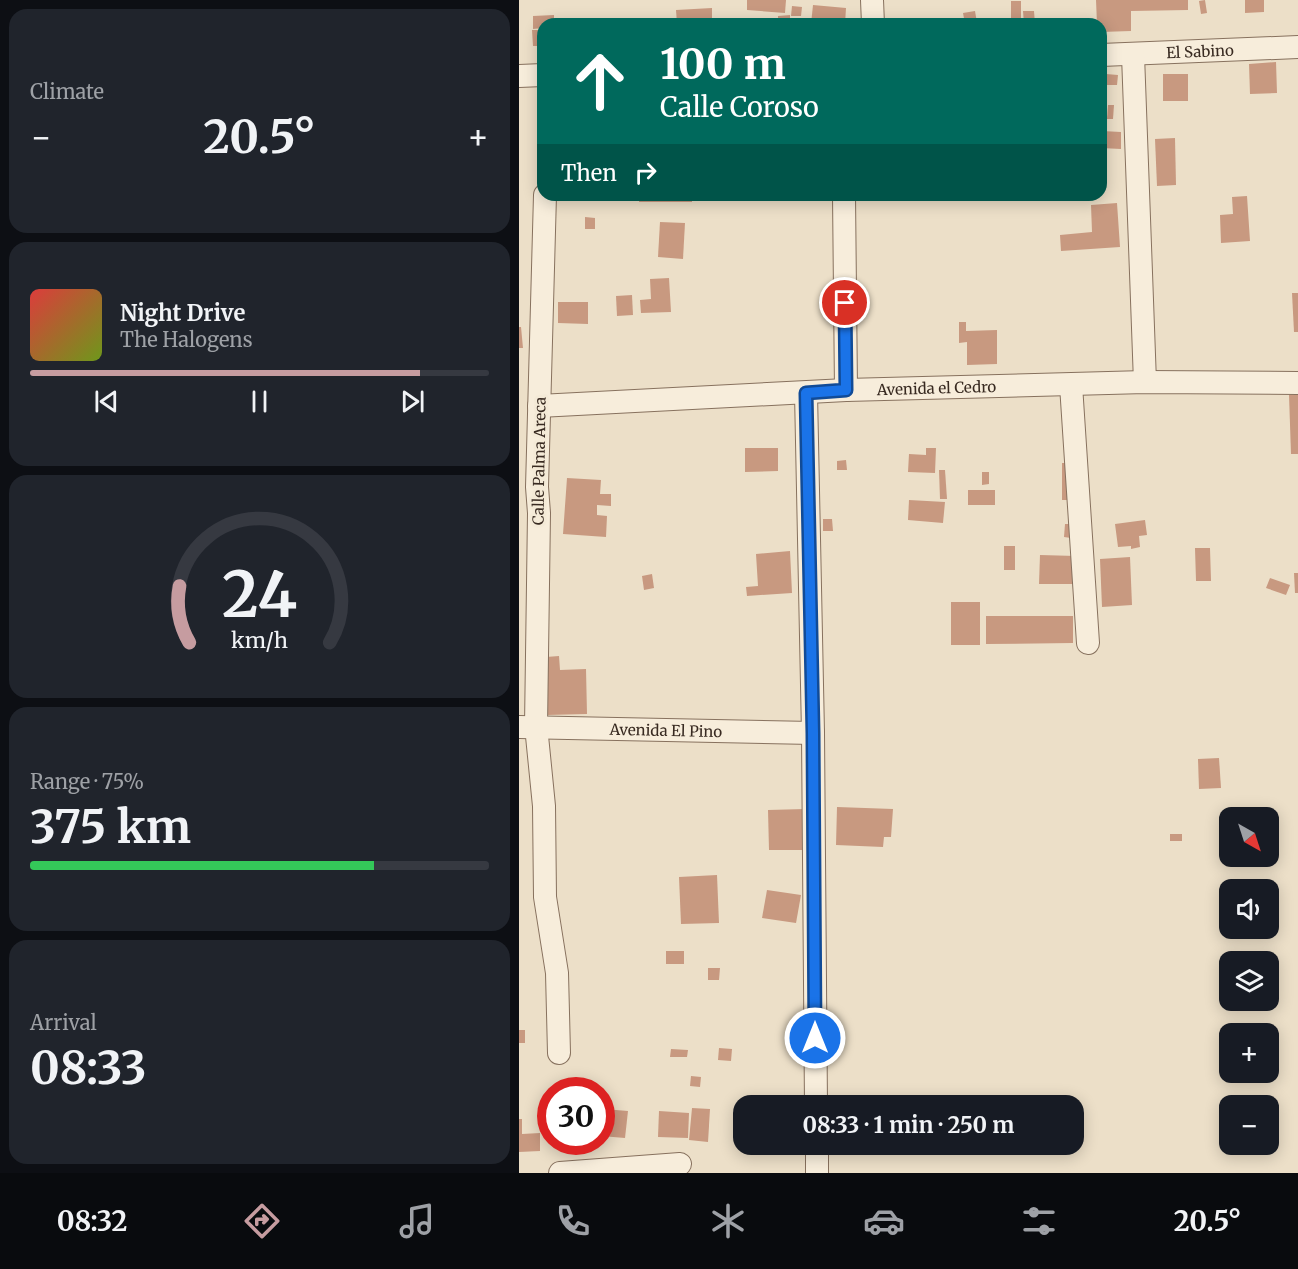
<!DOCTYPE html>
<meta charset="utf-8">
<style>
:root{--surface:#171b24;--page:#20242c;--text:#f1f3f6;--muted:#9ea1a6;--line:#363941;--accent:#c69ca0}
body{margin:0;font-family:Merriweather,serif;background:var(--page);color:var(--text);height:100vh;display:flex;flex-direction:column;font-size:22px;white-space:nowrap}
*{box-sizing:border-box;margin:0}
p{font-size:20px;color:var(--muted)}
.icon{flex:none;width:33px;height:33px;fill:none;stroke:currentColor;stroke-width:2;stroke-linecap:round;stroke-linejoin:round}
.map{position:relative;flex:1;overflow:hidden}
.panel{display:flex;flex-direction:column;gap:9px;padding:9px;background:#0d0f14;width:519px}
.panel>*{flex:none}
.top-card{position:absolute;left:18px;top:18px;width:570px;height:183px;border-radius:18px;box-shadow:0 3px 15px #0003;background:#00695c;color:#fff;overflow:hidden}
.needle{width:39px;rotate:141deg}
.fabs{position:absolute;left:700px;top:807px;display:grid;gap:12px}
.fabs a{display:grid;place-items:center;width:60px;height:60px;border-radius:12px;background:var(--surface);box-shadow:0 3px 15px #0003;font-size:30px}
.speed{position:absolute;left:18px;top:1077px;display:flex;gap:12px;font-size:30px;font-weight:700;text-align:center}
.speed>*{display:grid;place-content:center;width:78px;height:78px;border-radius:50%;background:var(--surface);box-shadow:0 3px 15px #0003;line-height:1}
.speed .limit{border:9px solid #d22;background:#fff;color:#111}
.pin{position:absolute;display:grid;place-items:center;width:51px;height:51px;color:#fff;margin:-26px;border:3px solid #fff;border-radius:50%;box-shadow:0 2px 6px #0007}
.me{position:absolute;width:66px;margin:-33px;rotate:0deg;stroke-linejoin:round;filter:drop-shadow(0 0 4px #0008)}
.turn{display:flex;align-items:center;gap:21px;height:126px;padding:0 24px;font-size:27px}
.turn .icon{width:78px;height:78px;stroke-width:2.5}
.turn b{display:block;font-size:42px;line-height:51px}
.then{display:flex;align-items:center;height:57px;padding:0 24px;background:#0003;gap:12px;font-size:22px}
.big{font-size:45px;font-weight:700;line-height:1.1}
.panel .widget{flex:1;display:flex;flex-direction:column;justify-content:center;gap:9px;min-width:0;padding:0 21px;border-radius:18px;background:var(--page)}
.panel .dial{align-items:center;gap:0}
.dial svg{height:156px;overflow:visible;fill:none;stroke:var(--line);stroke-width:7;stroke-linecap:round;text-anchor:middle}
.dial text{fill:var(--text);stroke:none}
.song{display:flex;align-items:center;gap:18px}
.cover{width:72px;height:72px;border-radius:9px;background:linear-gradient(135deg,hsl(0 70% 55%),hsl(80 70% 35%))}
.played{height:6px;border-radius:3px;background:linear-gradient(90deg,var(--accent) 85%,var(--line) 85%)}
.keys{display:flex;justify-content:space-around;direction:ltr}
.heat{display:flex;justify-content:space-between;align-items:center;font-size:33px;direction:ltr}
.charge{height:9px;border-radius:4px;background:linear-gradient(90deg,#34c759 75%,var(--line) 0)}
.trip{position:absolute;left:214px;top:1095px;width:351px;height:60px;border-radius:18px;background:var(--surface);box-shadow:0 3px 15px #0003;font-weight:700;line-height:60px;text-align:center}
.menu{display:flex;height:96px;justify-content:space-around;align-items:center;background:#090b0e;color:var(--muted)}
.menu .icon{width:42px;height:42px}
.menu .active{color:var(--accent)}
.menu b{font-size:27px;color:var(--text)}
main{display:flex;flex:1;min-height:0}
.map>svg:first-child{display:block}
.building{fill:#c89980}
.lines{fill:none;stroke-linecap:round;stroke-linejoin:round}
.minor-casing{stroke:#87715e;stroke-width:24}
.minor{stroke:#f7eddb;stroke-width:22}
.route-casing{stroke:#114b97;stroke-width:15}
.route{stroke:#1a73e8;stroke-width:10}
.labels{text-anchor:middle;dominant-baseline:central;stroke-width:6;stroke-linejoin:round;paint-order:stroke}
.street-label{font-size:15px;fill:#382a21;stroke:#f4ead7}
</style>
<main>
<section class="panel">
<div class="widget"><p>Climate</p>
<div class="heat"><a>−</a><b class="big">20.5°</b><a>+</a></div>
</div>
<div class="widget">
<div class="song"><i class="cover"></i><div><b>Night Drive</b><p>The Halogens</p></div></div>
<div class="played"></div>
<div class="keys"><svg class="icon" aria-label="previous" viewBox="0 0 24 24"><path d="M18 5L8 12l10 7zM5 5v14"/></svg><svg class="icon" aria-label="pause" viewBox="0 0 24 24"><path d="M8 5v14M16 5v14"/></svg><svg class="icon" aria-label="next" viewBox="0 0 24 24"><path d="M6 5l10 7-10 7zM19 5v14"/></svg></div>
</div>
<div class="widget dial"><svg viewBox="0 0 100 80">
<path d="M14 69A42 42 0 1 1 86 69"/>
<path d="M14 69A42 42 0 0 1 9 40" stroke="#c69ca0"/>
<text x="50" y="56" font-size="32" font-weight="700">24</text>
<text x="50" y="72" font-size="11">km/h</text>
</svg></div>
<div class="widget"><p>Range · 75%</p><b class="big">375 km</b><div class="charge"></div></div>
<div class="widget"><p>Arrival</p><b class="big">08:33</b></div>
</section>
<div class="map">
<svg width="779" height="1173" viewBox="0 0 779 1173">
<rect width="100%" height="100%" fill="#ecdfc8"/>
<g class="building">
<path d="M228,0H267L266,13L228,10Z"/>
<path d="M577,0H669V10L612,11V31L582,32V24H578Z"/>
<path d="M686,0L688,13L682,14L680,1Z"/>
<path d="M726,0H745V12L726,13Z"/>
<rect x="492" y="1" width="10" height="19"/>
<path d="M294,5L327,8L326,24H292Z"/>
<path d="M273,6L283,7L282,16H272Z"/>
<path d="M193,8V24H158L157,10Z"/>
<path d="M456,11L458,23L446,24L444,13Z"/>
<path d="M504,11H515L516,24H505Z"/>
<path d="M35,15V24H24V28L14,29V16Z"/>
<path d="M271,15V24H259V16Z"/>
<path d="M13,30H24V46H14Z"/>
<path d="M757,62L758,93L731,94L730,64Z"/>
<path d="M587,74L599,75L598,85H586Z"/>
<rect x="644" y="74" width="25" height="27"/>
<path d="M589,105H595L594,119H588Z"/>
<path d="M583,131L602,132V149L582,148Z"/>
<path d="M656,138L657,185L638,186L636,139Z"/>
<path d="M121,195H173V202H120Z"/>
<path d="M728,196L731,241L702,243L701,215L714,214L713,197Z"/>
<path d="M598,203L601,247L542,251L541,235L573,232L572,205Z"/>
<path d="M66,217L76,218V229H66Z"/>
<path d="M141,222L166,223L164,259L139,257Z"/>
<path d="M150,278L152,312L122,313L121,300L132,299L131,279Z"/>
<path d="M773,293H779V332H775Z"/>
<path d="M113,295L114,315L98,316L97,296Z"/>
<path d="M39,302H69V324L39,323Z"/>
<path d="M440,322H447V331L478,330V364L448,365V342L440,343Z"/>
<path d="M0,327H2L4,348H0Z"/>
<path d="M770,395H779V454H772Z"/>
<path d="M226,448H259V471L226,472Z"/>
<path d="M407,448H417L416,473L389,472L390,454L407,455Z"/>
<path d="M327,460L328,470H318V461Z"/>
<rect x="543" y="463" width="6" height="37"/>
<path d="M420,470H426L428,499H421Z"/>
<path d="M463,472H470V484L463,485Z"/>
<path d="M48,478L82,480L81,494H92V506L78,505V515L88,516L87,537L44,534Z"/>
<rect x="449" y="490" width="27" height="15"/>
<path d="M390,500L426,502L424,523L389,520Z"/>
<path d="M304,519H313L314,531H304Z"/>
<path d="M626,520L628,535L620,536L621,547L612,549V546L599,547L596,524Z"/>
<path d="M546,524H553L552,538L545,537Z"/>
<rect x="485" y="546" width="11" height="24"/>
<path d="M676,548H691L692,581H677Z"/>
<path d="M271,551L273,593L228,596L227,587L239,586L237,554Z"/>
<path d="M521,555L557,556V584H520Z"/>
<path d="M611,557L613,605L583,607L581,559Z"/>
<path d="M775,573H779V593H776Z"/>
<path d="M133,574L135,588L125,590L123,576Z"/>
<path d="M751,578L771,585L767,595L747,588Z"/>
<rect x="432" y="602" width="29" height="43"/>
<path d="M467,616H554V643L467,644Z"/>
<path d="M40,656L41,670L67,669L68,714L28,715L27,657Z"/>
<path d="M700,758L702,788L680,789L679,759Z"/>
<path d="M318,807L374,809L372,837H365L364,847L317,845Z"/>
<path d="M286,809L287,850H250L249,810Z"/>
<rect x="651" y="834" width="12" height="7"/>
<path d="M198,875L200,923L162,924L160,877Z"/>
<path d="M248,890L282,895L277,923L243,918Z"/>
<rect x="147" y="951" width="18" height="13"/>
<path d="M189,968H201L200,980H189Z"/>
<rect x="0" y="1030" width="6" height="13"/>
<path d="M200,1048L213,1049L212,1061L199,1060Z"/>
<path d="M152,1049L169,1050L168,1057H151Z"/>
<path d="M172,1076L182,1077L181,1087L171,1086Z"/>
<path d="M173,1108L191,1109L189,1142L170,1140Z"/>
<path d="M85,1109L109,1111L106,1138L82,1136Z"/>
<path d="M140,1111L170,1113L169,1138L139,1137Z"/>
<path d="M0,1119H3V1134L21,1133V1151L0,1152Z"/>
</g>
<g class="lines">
<g class="minor-casing">
<g id="minor">
<path d="M353,0L354,24"/>
<path id="s1" d="M582,55L779,47"/>
<path d="M614,55L626,382"/>
<path d="M0,76L24,75"/>
<path d="M26,195L18,487L20,513L17,726L25,806L26,897L38,973L40,1053"/>
<path d="M325,195L327,390"/>
<path d="M552,385L569,643"/>
<path d="M287,393L294,733L297,1106"/>
<path id="s2" d="M20,406L327,390L626,382L779,383"/>
<path id="s3" d="M0,727L294,733"/>
<path d="M298,1144V1173"/>
<path d="M41,1173L161,1164"/>
</g>
</g>
<use href="#minor" class="minor"/>
</g>
<g class="lines">
<g class="route-casing">
<path id="route" d="M296,1038L294,733L287,393L327,390L326,303"/>
</g>
<use href="#route" class="route"/>
</g>
<g class="labels">
<g class="street-label">
<text stroke="none"><textPath href="#s1" startOffset="99">El Sabino</textPath></text>
<text stroke="none"><textPath href="#s2" startOffset="398">Avenida el Cedro</textPath></text>
<text transform="translate(20 461) rotate(-89)">Calle Palma Areca</text>
<text stroke="none"><textPath href="#s3" startOffset="147">Avenida El Pino</textPath></text>
</g>
</g>
</svg>
<div class="fabs">
<a><svg class="needle" viewBox="-14 -14 28 28"><path d="M0-13l5 13h-10z" fill="#e53935"/><path d="M0 13l5-13h-10z" fill="#9ea1a6"/></svg></a>
<a><svg class="icon" aria-label="sound" viewBox="0 0 24 24"><path d="M4 9h4l5-4v14l-5-4H4zM17 9q2 3 0 6"/></svg></a>
<a><svg class="icon" aria-label="layers" viewBox="0 0 24 24"><path d="M12 4l9 5-9 5-9-5zM3 14l9 5 9-5"/></svg></a>
<a>+</a>
<a>−</a>
</div>
<div class="speed"><div class="limit">30</div></div>
<div class="pin" style="left:326px;top:303px;background:#d93025"><svg class="icon" aria-label="arrive" viewBox="0 0 24 24"><path d="M6 21V4h12l-3 4 3 4H6"/></svg></div>
<svg class="me" style="left:296px;top:1038px" viewBox="-20 -20 40 40"><circle r="17" fill="#1a73e8" stroke="#fff" stroke-width="3"/><path d="M0-11L8 9 0 5-8 9z" fill="#fff"/></svg>
<div class="trip">08:33 · 1 min · 250 m</div>
<div class="top-card">
<div class="turn"><svg class="icon" aria-label="ahead" viewBox="0 0 24 24"><path d="M12 20V5M6 11l6-6 6 6"/></svg><div><b>100 m</b>Calle Coroso</div></div>
<div class="then">Then<svg class="icon" aria-label="right" viewBox="0 0 24 24"><path d="M7 20v-9h11M14 6l5 5-5 5"/></svg></div>
</div>
</div>
</main>
<nav class="menu">
<b>08:32</b>
<svg class="icon active" aria-label="directions" viewBox="0 0 24 24"><path d="M12 3l9 9-9 9-9-9zM9 14v-3h6M13 9l2 2-2 2"/></svg>
<svg class="icon" aria-label="music" viewBox="0 0 24 24"><path d="M9 18V5l10-2v13"/><circle cx="6" cy="18" r="3"/><circle cx="16" cy="16" r="3"/></svg>
<svg class="icon" aria-label="phone" viewBox="0 0 24 24"><path d="M5 4h4l2 5-3 2q2 4 5 5l2-3 5 2v4C11 20 4 13 5 4z"/></svg>
<svg class="icon" aria-label="climate" viewBox="0 0 24 24"><path d="M12 3v18M4 7l16 10M4 17L20 7"/></svg>
<svg class="icon" aria-label="car" viewBox="0 0 24 24"><path d="M5 17H2v-5l4-1 3-4h7l3 4 3 1v5h-3M9 17h6M6 11h13"/><circle cx="7" cy="17" r="2"/><circle cx="17" cy="17" r="2"/></svg>
<svg class="icon" aria-label="filters" viewBox="0 0 24 24"><path d="M4 7h16M4 17h16"/><circle cx="9" cy="7" r="2"/><circle cx="15" cy="17" r="2"/></svg>
<b>20.5°</b>
</nav>
